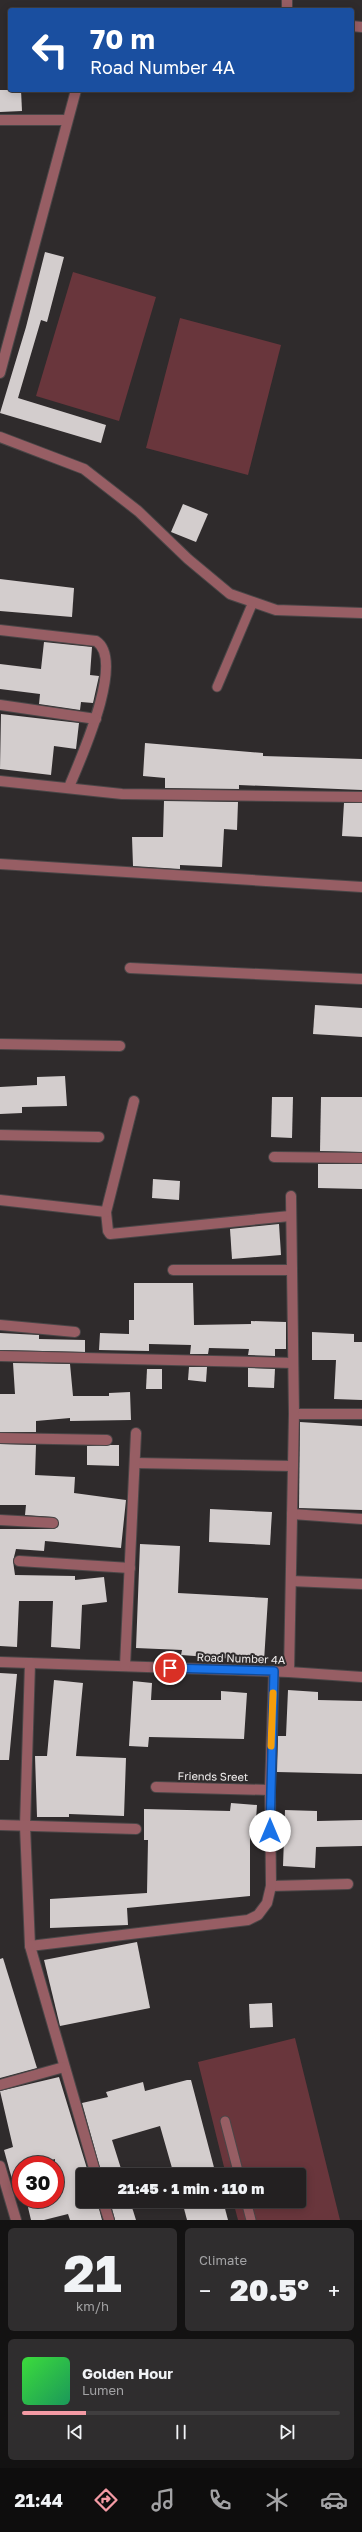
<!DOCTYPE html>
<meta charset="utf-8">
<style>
:root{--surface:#232021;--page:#2f2d2e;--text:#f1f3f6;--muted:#a3a3a5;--line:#403e3f;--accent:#f49aa4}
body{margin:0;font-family:"Golos Text",sans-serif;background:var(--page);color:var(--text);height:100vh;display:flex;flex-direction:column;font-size:15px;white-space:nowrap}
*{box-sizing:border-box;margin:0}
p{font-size:13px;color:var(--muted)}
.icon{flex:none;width:22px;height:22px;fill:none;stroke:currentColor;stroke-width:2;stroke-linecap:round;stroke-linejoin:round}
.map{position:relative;height:2220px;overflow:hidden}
.side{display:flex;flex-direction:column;gap:8px;padding:8px;background:#131212;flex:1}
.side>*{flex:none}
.banner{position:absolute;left:8px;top:8px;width:346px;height:84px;border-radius:4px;box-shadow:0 2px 10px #0003,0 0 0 1px var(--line);background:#1a4fa0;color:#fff;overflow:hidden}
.speed{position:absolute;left:12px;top:2156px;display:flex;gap:8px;font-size:20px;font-weight:700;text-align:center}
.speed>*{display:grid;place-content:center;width:52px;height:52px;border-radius:50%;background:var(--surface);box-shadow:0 2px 10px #0003,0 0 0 1px var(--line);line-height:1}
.speed .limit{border:6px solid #d22;background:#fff;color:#111}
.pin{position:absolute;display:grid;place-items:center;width:34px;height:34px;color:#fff;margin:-17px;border:2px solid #fff;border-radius:50%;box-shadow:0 1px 4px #0007}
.me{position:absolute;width:44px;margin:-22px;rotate:0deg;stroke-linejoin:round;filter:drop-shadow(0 0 3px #0008)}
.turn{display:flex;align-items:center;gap:14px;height:84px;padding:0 16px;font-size:18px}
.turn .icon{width:52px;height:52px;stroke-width:2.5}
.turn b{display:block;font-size:28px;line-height:34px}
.big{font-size:30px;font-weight:800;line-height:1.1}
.side .card{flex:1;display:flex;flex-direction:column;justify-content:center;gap:6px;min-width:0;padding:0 14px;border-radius:6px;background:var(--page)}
.side .dial{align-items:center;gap:0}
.dial b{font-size:52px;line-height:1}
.song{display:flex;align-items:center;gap:12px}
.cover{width:48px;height:48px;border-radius:6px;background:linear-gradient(135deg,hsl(120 70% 55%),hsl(150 70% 35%))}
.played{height:4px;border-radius:2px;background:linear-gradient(90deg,var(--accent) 20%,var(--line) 20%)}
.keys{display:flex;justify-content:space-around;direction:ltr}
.heat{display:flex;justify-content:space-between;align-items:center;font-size:22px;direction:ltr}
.side .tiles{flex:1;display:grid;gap:8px;grid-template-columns:1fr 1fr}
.card:last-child{grid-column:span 2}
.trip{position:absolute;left:76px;top:2168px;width:230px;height:40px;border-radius:4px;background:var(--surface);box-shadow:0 2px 10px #0003,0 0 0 1px var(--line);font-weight:800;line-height:40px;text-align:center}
.menu{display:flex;height:64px;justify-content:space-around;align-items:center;background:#0e0d0d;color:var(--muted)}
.menu .icon{width:28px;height:28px}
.menu .on{color:var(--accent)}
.menu b{font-size:18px;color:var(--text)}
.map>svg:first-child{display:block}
.green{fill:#69363c}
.building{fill:#d3cdcd}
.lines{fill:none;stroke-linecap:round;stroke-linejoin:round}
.lane-casing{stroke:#4a4647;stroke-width:11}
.street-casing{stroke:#4a4647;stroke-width:12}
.lane{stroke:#975e64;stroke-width:9}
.street{stroke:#975e64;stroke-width:10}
.route-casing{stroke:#114b97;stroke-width:10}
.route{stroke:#1a73e8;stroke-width:7}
.slow{stroke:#f59e0b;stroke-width:7}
.labels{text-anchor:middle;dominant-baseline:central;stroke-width:4;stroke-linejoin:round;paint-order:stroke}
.street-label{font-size:11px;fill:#f0eded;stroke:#2f2b2c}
</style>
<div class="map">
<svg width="362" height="2220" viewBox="0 0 362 2220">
<rect width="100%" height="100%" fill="#2f2b2c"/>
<g class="green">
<path d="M73,272L156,297L119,421L36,396Z"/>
<path d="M180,318L281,345L248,475L146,448Z"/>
<path d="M295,2038L340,2220H238L233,2201H299V2175H226L198,2062Z"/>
</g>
<g class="building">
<path d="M0,90H21L22,111L0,112Z"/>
<path d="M45,252L64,257L47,322L41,320L18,398L106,425L101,443L0,413L26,327Z"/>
<path d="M183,504L208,514L196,542L171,532Z"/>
<path d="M0,579L74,588L72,617L0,611Z"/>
<path d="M44,642L92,647L90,675L99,676L93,703L81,702L80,710L39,704L40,694L0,689V664L41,669Z"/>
<path d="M1,714L79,723L76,749L54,746L51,775L0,769Z"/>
<path d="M145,743L263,753V756L362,759V790L239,785V789L165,788V778L143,776Z"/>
<path d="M164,801L238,802L237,830L224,829L222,867L180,865V869L133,866L132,837H163Z"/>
<path d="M344,803H362V837L342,836Z"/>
<path d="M315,1005L362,1008V1037L313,1034Z"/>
<path d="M65,1076L67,1106L22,1107V1113L0,1114V1087L37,1085V1077Z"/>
<path d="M272,1097H293L292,1138L271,1137Z"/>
<path d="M321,1097H362V1152L320,1151Z"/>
<path d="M318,1164H362V1189L318,1188Z"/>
<path d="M153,1179L180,1181L179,1200L152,1198Z"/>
<path d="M279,1224L281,1255L232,1259L230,1229Z"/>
<path d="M134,1283H193L194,1325L251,1324V1321L286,1322V1349H275V1356L248,1355L249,1349L209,1348L208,1354H190L191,1345L149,1344V1351L99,1350L100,1333L129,1334V1320H134Z"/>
<path d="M312,1332L354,1334V1342H362V1400L334,1399L336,1360H312Z"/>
<path d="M0,1333L39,1335V1339L85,1340V1352L0,1350Z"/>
<path d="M13,1363L70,1364L73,1396H109V1393L130,1392L131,1420L70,1421V1418L36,1421V1432H0V1394H15Z"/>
<path d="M189,1367H207L206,1382L188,1380Z"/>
<path d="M248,1368L275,1369L274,1388L248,1387Z"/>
<path d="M147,1369H162V1389H146Z"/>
<path d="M300,1422L362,1426V1510L299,1508Z"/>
<path d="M0,1444L36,1445L35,1475L75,1477L74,1493L126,1500L121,1548L45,1541L44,1551L16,1549L13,1561L15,1575L75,1576V1580L104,1577L107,1602L82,1605L80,1649L51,1647L53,1601H19L17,1647L0,1646V1529H53L58,1527L59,1523L54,1517L25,1515L26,1505H0Z"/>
<path d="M111,1445H119V1466L87,1465V1446Z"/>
<path d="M210,1509L272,1512L270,1545L209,1542Z"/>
<path d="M140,1544L180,1546L178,1593L268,1598L264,1661L181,1655L182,1650L136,1648Z"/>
<path d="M0,1673L17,1674L9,1760H0Z"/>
<path d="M54,1680L83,1683L76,1756L126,1758L124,1816L69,1814V1817H37L35,1756H47Z"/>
<path d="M133,1681L152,1683L151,1700H221V1691L247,1693L244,1739L149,1737L148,1747L129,1746Z"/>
<path d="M288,1690L318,1692V1700L362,1701V1774L277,1772L278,1736H286Z"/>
<path d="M231,1803L257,1805L255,1835L250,1834V1896L127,1908L128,1925L50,1928V1899L147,1893L148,1840H144V1809L230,1811Z"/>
<path d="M285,1810L317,1811V1821L362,1820V1846L316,1847L315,1868L283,1866Z"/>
<path d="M137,1942L150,2008L60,2026L44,1960Z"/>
<path d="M3,1958L37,2068L0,2078V1959Z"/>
<path d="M272,2003L273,2027L250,2028L249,2004Z"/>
<path d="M59,2077L89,2175H83V2201H97L102,2220H70L68,2214L44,2220H31L26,2199H55V2159L34,2165H21V2194H17L10,2172L4,2150L13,2147L0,2091Z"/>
<path d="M187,2080H191L216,2175H174L160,2126L112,2140L123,2175H102L82,2103L108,2097L106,2092L143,2082L145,2091Z"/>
<path d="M110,2201H130L136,2220H115Z"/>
<path d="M182,2201H223L228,2220H187Z"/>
</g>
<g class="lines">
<g class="lane-casing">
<g id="lane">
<path d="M217,687L253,602"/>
<path d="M225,2121L239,2175"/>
<path d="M246,2201L251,2220"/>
</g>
</g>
<g class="street-casing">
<g id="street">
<path d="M287,10V0"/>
<path d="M352,26L362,27"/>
<path d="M0,120H67"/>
<path d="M0,373L76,90"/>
<path d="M0,437L84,469L138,511L188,559L230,594L276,610L362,613"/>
<path d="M0,630L96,641C126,660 80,760 69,787"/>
<path d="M0,705L96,719"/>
<path d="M0,781L122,794L362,797"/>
<path d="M0,864L362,887"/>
<path d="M130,968L362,979"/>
<path d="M0,1044L120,1046"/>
<path d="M134,1101L106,1212L108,1231L110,1234L290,1216"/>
<path d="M0,1135L99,1137"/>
<path d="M274,1157L362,1158"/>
<path d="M0,1200L106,1212"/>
<path d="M173,1270H292"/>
<path d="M0,1325L75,1332"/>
<path d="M0,1356L293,1363"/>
<path d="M294,1414H362"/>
<path d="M0,1438L107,1440"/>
<path d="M135,1463L292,1466"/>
<path d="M292,1514L362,1519"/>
<path d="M0,1520L53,1523"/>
<path d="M19,1561L130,1568"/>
<path d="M291,1581L362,1584"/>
<path d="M0,1662L289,1672L362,1677"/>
<path d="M30,1663L25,1826L30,1946L96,2175"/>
<path d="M125,1666L136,1433"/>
<path d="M289,1672L294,1414L291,1196"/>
<path d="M156,1787L270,1790"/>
<path d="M0,1825L136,1829"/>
<path d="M271,1886L348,1884"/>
<path d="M30,1946L248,1920L258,1915L267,1903L271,1886L270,1790L274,1671"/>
<path d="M0,2085L64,2067"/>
<path d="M0,2166L16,2220"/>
<path d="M103,2201L109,2220"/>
</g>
</g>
<use href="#lane" class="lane"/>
<use href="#street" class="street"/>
</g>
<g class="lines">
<g class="route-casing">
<path id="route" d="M170,1668L274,1671L270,1831"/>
</g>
<use href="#route" class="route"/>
<path class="slow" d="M271,1746L273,1693"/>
</g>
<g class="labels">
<g class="street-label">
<text transform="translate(241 1658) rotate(2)">Road Number 4A</text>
<text transform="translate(213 1776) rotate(1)">Friends Sreet</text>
</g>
</g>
</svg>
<div class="speed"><div class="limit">30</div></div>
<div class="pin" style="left:170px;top:1668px;background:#d93025"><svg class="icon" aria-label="arrive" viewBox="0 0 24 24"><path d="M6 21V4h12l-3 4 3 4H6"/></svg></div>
<svg class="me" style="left:270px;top:1831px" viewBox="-20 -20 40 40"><circle r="19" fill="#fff"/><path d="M0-13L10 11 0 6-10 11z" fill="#1a73e8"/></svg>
<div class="trip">21:45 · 1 min · 110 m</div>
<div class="banner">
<div class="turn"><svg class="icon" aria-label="left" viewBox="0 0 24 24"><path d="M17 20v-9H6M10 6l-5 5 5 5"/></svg><div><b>70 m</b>Road Number 4A</div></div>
</div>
</div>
<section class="side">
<div class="tiles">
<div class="card dial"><b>21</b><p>km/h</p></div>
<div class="card"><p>Climate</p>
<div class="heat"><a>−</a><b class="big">20.5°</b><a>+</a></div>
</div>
<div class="card">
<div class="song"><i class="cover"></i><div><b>Golden Hour</b><p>Lumen</p></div></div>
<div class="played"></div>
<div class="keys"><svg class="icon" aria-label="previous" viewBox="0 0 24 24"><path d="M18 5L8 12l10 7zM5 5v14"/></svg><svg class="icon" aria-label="pause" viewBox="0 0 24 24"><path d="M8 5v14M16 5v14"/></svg><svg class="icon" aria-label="next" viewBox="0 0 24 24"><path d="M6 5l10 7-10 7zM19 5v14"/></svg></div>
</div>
</div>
</section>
<nav class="menu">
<b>21:44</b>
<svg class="icon on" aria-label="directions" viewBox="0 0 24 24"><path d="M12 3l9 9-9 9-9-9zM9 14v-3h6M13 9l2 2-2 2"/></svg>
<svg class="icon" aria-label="music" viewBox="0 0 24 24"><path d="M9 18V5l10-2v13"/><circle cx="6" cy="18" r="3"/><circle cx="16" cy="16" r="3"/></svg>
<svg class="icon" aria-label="phone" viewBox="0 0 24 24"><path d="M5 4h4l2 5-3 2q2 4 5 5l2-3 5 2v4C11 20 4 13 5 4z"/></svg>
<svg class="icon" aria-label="climate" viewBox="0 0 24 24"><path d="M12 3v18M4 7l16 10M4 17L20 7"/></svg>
<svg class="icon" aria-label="car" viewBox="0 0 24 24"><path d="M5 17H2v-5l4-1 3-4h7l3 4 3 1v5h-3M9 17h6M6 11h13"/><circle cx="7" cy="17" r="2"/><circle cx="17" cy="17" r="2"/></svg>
</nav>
